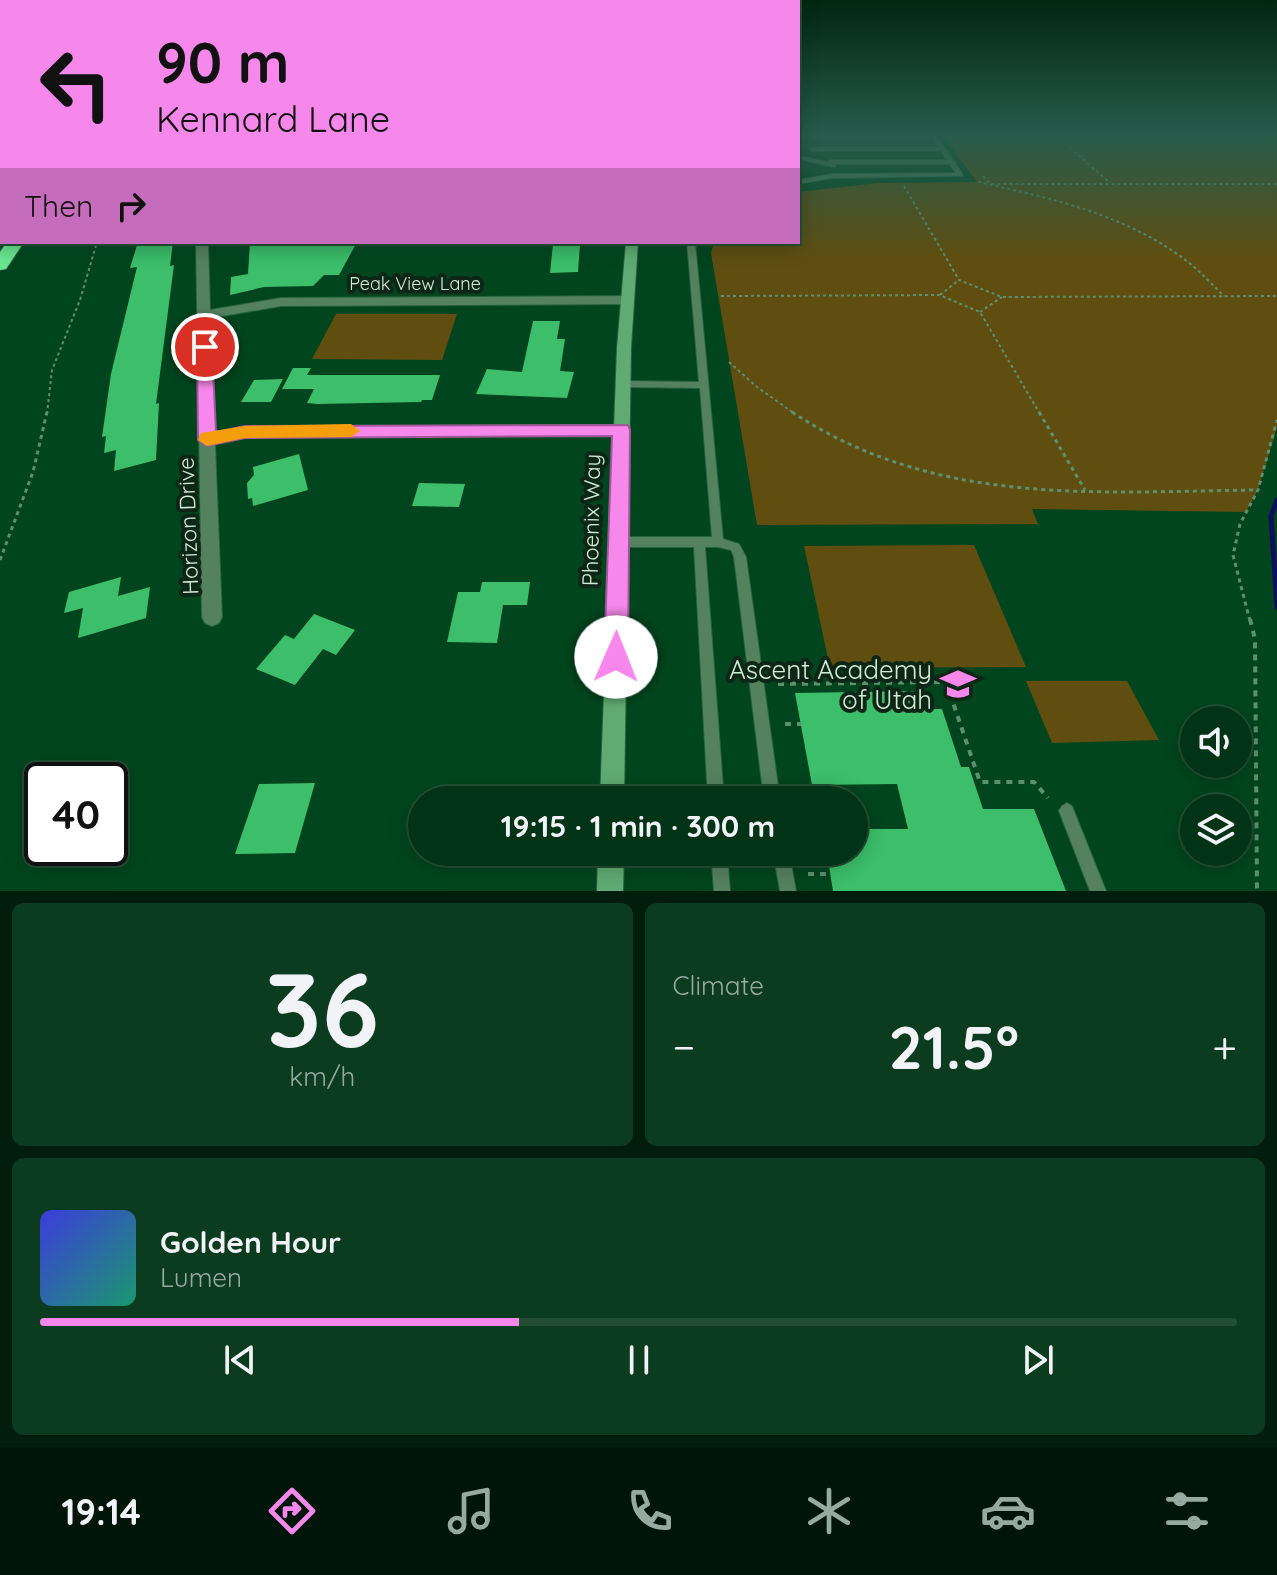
<!DOCTYPE html>
<meta charset="utf-8">
<style>
:root{--surface:#013416;--page:#0b3c1f;--text:#f1f3f6;--muted:#96aaa1;--line:#234f35;--accent:#f788eb}
body{margin:0;font-family:Quicksand,sans-serif;background:var(--page);color:var(--text);height:100vh;display:flex;flex-direction:column;font-size:30px;white-space:nowrap}
*{box-sizing:border-box;margin:0}
p{font-size:26px;color:var(--muted)}
.icon{flex:none;width:44px;height:44px;fill:none;stroke:currentColor;stroke-width:2;stroke-linecap:round;stroke-linejoin:round}
.map{position:relative;height:891px;overflow:hidden}
.drawer{display:flex;flex-direction:column;gap:12px;padding:12px;background:#011d0c;flex:1}
.drawer>*{flex:none}
.hud{position:absolute;left:0px;top:0px;width:800px;height:244px;box-shadow:0 4px 20px #0003,0 0 0 2px var(--line);background:#f788eb;color:#111;overflow:hidden}
.controls{position:absolute;left:1180px;top:706px;display:grid;gap:16px}
.controls a{display:grid;place-items:center;width:72px;height:72px;border-radius:50%;background:var(--surface);box-shadow:0 4px 20px #0003,0 0 0 2px var(--line);font-size:40px}
.speed{position:absolute;left:24px;top:762px;display:flex;gap:16px;font-size:40px;font-weight:700;text-align:center}
.speed>*{display:grid;place-content:center;width:104px;height:104px;border-radius:50%;background:var(--surface);box-shadow:0 4px 20px #0003,0 0 0 2px var(--line);line-height:1}
.speed .limit{border:4px solid #111;border-radius:12px;background:#fff;color:#111}
.pin{position:absolute;display:grid;place-items:center;width:68px;height:68px;color:#fff;margin:-34px;border:4px solid #fff;border-radius:50%;box-shadow:0 2px 8px #0007}
.me{position:absolute;width:88px;margin:-44px;rotate:1deg;stroke-linejoin:round;filter:drop-shadow(0 0 6px #0008)}
.turn{display:flex;align-items:center;gap:28px;height:168px;padding:0 24px;font-size:36px}
.turn .icon{width:104px;height:104px;stroke-width:2.5}
.turn b{display:block;font-size:56px;line-height:68px}
.then{display:flex;align-items:center;height:76px;padding:0 24px;background:#0003;gap:16px;font-size:30px}
.big{font-size:60px;font-weight:800;line-height:1.1}
.drawer .tile{flex:1;display:flex;flex-direction:column;justify-content:center;gap:12px;min-width:0;padding:0 28px;border-radius:12px;background:var(--page)}
.drawer .dial{align-items:center;gap:0}
.dial b{font-size:104px;line-height:1}
.song{display:flex;align-items:center;gap:24px}
.cover{width:96px;height:96px;border-radius:12px;background:linear-gradient(135deg,hsl(240 70% 55%),hsl(160 70% 35%))}
.played{height:8px;border-radius:4px;background:linear-gradient(90deg,var(--accent) 40%,var(--line) 40%)}
.keys{display:flex;justify-content:space-around;direction:ltr}
.heat{display:flex;justify-content:space-between;align-items:center;font-size:44px;direction:ltr}
.drawer .tiles{flex:1;display:grid;gap:12px;grid-template-columns:1fr 1fr}
.tile:last-child{grid-column:span 2}
.trip{position:absolute;left:408px;top:786px;width:460px;height:80px;border-radius:40px;background:var(--surface);box-shadow:0 4px 20px #0003,0 0 0 2px var(--line);font-weight:800;line-height:80px;text-align:center}
.tabs{display:flex;height:128px;justify-content:space-around;align-items:center;background:#001509;color:var(--muted)}
.tabs .icon{width:56px;height:56px}
.tabs .selected{color:var(--accent)}
.tabs b{font-size:36px;color:var(--text)}
.map>svg:first-child{display:block}
.green{fill:#604e10}
.lines{fill:none;stroke-linecap:round;stroke-linejoin:round}
.stream{stroke:#0f0f5d;stroke-width:5}
.building{fill:#3cbe6a}
.lane-casing{stroke:#26633f;stroke-width:2}
.street-casing{stroke:#26633f;stroke-width:2}
.secondary-casing{stroke:#26633f;stroke-width:2}
.highway-casing{stroke:#26633f;stroke-width:2}
.path-far2{stroke:#5d906f;stroke-width:2;stroke-dasharray:3 3;stroke-linecap:butt}
.path-far1{stroke:#5d906f;stroke-width:3;stroke-dasharray:4 4;stroke-linecap:butt}
.path{stroke:#5d906f;stroke-width:4;stroke-dasharray:6 6;stroke-linecap:butt}
.lane{fill:#54825f;fill-rule:evenodd}
.street{fill:#54825f;fill-rule:evenodd}
.secondary{fill:#5fab73;fill-rule:evenodd}
.highway{fill:#6ae690;fill-rule:evenodd}
.route{fill:#f788eb;stroke:#a15899;stroke-width:2}
.slow{fill:#f59e0b}
.labels{text-anchor:middle;dominant-baseline:central;stroke-width:8;stroke-linejoin:round;paint-order:stroke}
.far-street-label{font-size:18px;fill:#ceedd4;stroke:#0d2615}
.street-label{font-size:22px;fill:#ceedd4;stroke:#0d2615}
.near-poi-label{font-size:26px;fill:#ceedd4;stroke:#0d2615;text-anchor:end}
</style>
<div class="map">
<svg width="1277" height="891" viewBox="0 0 1277 891">
<rect width="100%" height="100%" fill="#01451e"/>
<g class="green">
<path d="M942,135H1277V427L1258,490L1246,512L1032,509L1038,524L757,525L711,253L714,242H798V192L878,183L977,182Z"/>
<path d="M336,314H457L442,360L312,359Z"/>
<path d="M974,545L1026,667L830,668L804,546Z"/>
<path d="M1026,681H1127L1159,740L1052,743Z"/>
</g>
<g class="lines">
<path class="stream" d="M1277,500L1271,516L1277,607"/>
</g>
<g class="building">
<path d="M138,242H173L170,266L174,265L156,404L159,403L156,460L114,471L116,450L104,453L106,436L102,437L111,374L137,267L130,268Z"/>
<path d="M250,242H357L339,275H324L313,286L264,287L230,295L231,277L248,274Z"/>
<path d="M553,244H580L578,272L550,273Z"/>
<path d="M533,321H560L557,339H565L560,371L574,372L567,398L476,394L487,369L522,372Z"/>
<path d="M293,368H311L307,375H440L432,400H422L421,402L317,404L307,403L314,389H282Z"/>
<path d="M283,379L271,402H241L254,380Z"/>
<path d="M299,454L308,490L253,506L252,498L248,499L247,483L254,475L253,467Z"/>
<path d="M419,483L465,484L459,507L412,506Z"/>
<path d="M121,577L118,596L150,587L146,618L78,638L83,608L64,613L69,592Z"/>
<path d="M482,582H530L527,605H503L497,643L447,642L458,592H480Z"/>
<path d="M314,614L355,630L336,655L323,649L295,685L256,669L285,635L294,639Z"/>
<path d="M919,691L924,709H942L961,767H969L983,809H1034L1066,891H833L829,866H839L836,852H854V829H908L897,784L812,785L795,693Z"/>
<path d="M315,783L295,853L235,854L259,784Z"/>
</g>
<g class="lines">
<g class="lane-casing">
<g id="lane">
<path d="M936,135L953,160L956,162L955,163L963,175L962,176L832,178L798,184V180L832,174L956,173L949,164H836V166L834,167L798,159V157L800,156L827,162L830,160H947L941,151H812L809,149L812,147H938L933,139H816L813,137L816,135Z"/>
<path d="M687,242H695L723,539L739,544L746,557L780,800H764L734,557L731,550L718,547H705L724,800H708L694,547H619L615,545L613,542L615,539L619,537H712L700,388L623,387L618,384L623,381L699,382Z"/>
<path d="M1067,803L1072,806L1106,891H1090L1059,811L1062,806Z"/>
<path d="M711,852H727L730,891H714Z"/>
<path d="M773,852H789L796,891H780Z"/>
</g>
</g>
<g class="street-casing">
<path id="street" d="M196,242H208L210,310L281,298L627,296L633,300L627,304L281,306L211,318L215,433L245,427L622,425L630,430L622,435L245,437L215,444L222,617L219,623L212,626L205,623L202,617Z"/>
</g>
<g class="secondary-casing">
<g id="secondary">
<path d="M626,242H638L631,348L624,800H600L617,348Z"/>
<path d="M598,852H624L623,891H597Z"/>
</g>
</g>
<g class="highway-casing">
<g id="highway">
<path d="M2,181V193L0,194V182Z"/>
<path d="M7,242H24L6,269L0,270V252Z"/>
</g>
</g>
<g class="path-far2">
<path d="M1056,135L1110,183"/>
<path d="M983,176L990,184H1277"/>
<path d="M978,182C1051,198 1128,215 1188,262C1201,272 1212,285 1224,296"/>
<path d="M904,186L959,280L1002,297L1277,296"/>
<path d="M940,295L959,280"/>
<path d="M721,296L939,295L980,312L1040,414"/>
<path d="M980,312L1002,297"/>
<path d="M729,362L757,387L795,414"/>
<path d="M47,414L52,370L80,300L97,242"/>
</g>
<g class="path-far1">
<path d="M792,412C936,507 1094,492 1258,490"/>
<path d="M1039,412L1085,490"/>
<path d="M0,560L33,472L47,412"/>
<path d="M1250,621L1233,555L1240,524L1258,490L1277,420"/>
</g>
<g class="path">
<path d="M1250,619L1255,639L1257,891"/>
<path d="M778,684L946,682L980,782H1034L1048,798"/>
<path d="M785,724H801"/>
<path d="M808,874H830"/>
</g>
<use href="#lane" class="lane"/>
<use href="#street" class="street"/>
<use href="#secondary" class="secondary"/>
<use href="#highway" class="highway"/>
</g>
<linearGradient id="sky" x2="0" y2="1"><stop stop-color="#012610"/><stop offset="0.52" stop-color="#275c4c"/><stop offset="1" stop-color="#275c4c" stop-opacity="0"/></linearGradient>
<rect width="1277" height="260" fill="url(#sky)"/>
<path class="route" d="M205,342L212,347L216,432L245,426L628,425L630,430L628,657L624,665L616,668L607,665L604,657L612,436L245,438L207,446L198,440L197,347Z"/>
<path class="slow" d="M351,424L360,431L351,437L245,438L207,446L198,440L201,433L245,426Z"/>
<defs>
<g id="school-bare" transform="scale(2.76)"><path d="M0-5L7-2L0 1L-7-2ZM-4 1L0 2.5L4 1V4Q0 6-4 4Z" fill="#f788eb" stroke="#0d2615" stroke-width="2.5" paint-order="stroke"/></g>
</defs>
<g fill-rule="evenodd">
<use href="#school-bare" x="958" y="684"/>
</g>
<g class="labels">
<g class="far-street-label">
<text x="415" y="283">Peak View Lane</text>
</g>
<g class="street-label">
<text transform="translate(591 520) rotate(-89)">Phoenix Way</text>
<text transform="translate(188 526) rotate(-92)">Horizon Drive</text>
</g>
<g class="near-poi-label">
<text x="932" y="669">Ascent Academy<tspan x="932" dy="30">of Utah</tspan></text>
</g>
</g>
</svg>
<div class="controls">
<a><svg class="icon" aria-label="sound" viewBox="0 0 24 24"><path d="M4 9h4l5-4v14l-5-4H4zM17 9q2 3 0 6"/></svg></a>
<a><svg class="icon" aria-label="layers" viewBox="0 0 24 24"><path d="M12 4l9 5-9 5-9-5zM3 14l9 5 9-5"/></svg></a>
</div>
<div class="speed"><div class="limit">40</div></div>
<div class="pin" style="left:205px;top:347px;background:#d93025"><svg class="icon" aria-label="arrive" viewBox="0 0 24 24"><path d="M6 21V4h12l-3 4 3 4H6"/></svg></div>
<svg class="me" style="left:616px;top:657px" viewBox="-20 -20 40 40"><circle r="19" fill="#fff"/><path d="M0-13L10 11 0 6-10 11z" fill="#f788eb"/></svg>
<div class="trip">19:15 · 1 min · 300 m</div>
<div class="hud">
<div class="turn"><svg class="icon" aria-label="left" viewBox="0 0 24 24"><path d="M17 20v-9H6M10 6l-5 5 5 5"/></svg><div><b>90 m</b>Kennard Lane</div></div>
<div class="then">Then<svg class="icon" aria-label="right" viewBox="0 0 24 24"><path d="M7 20v-9h11M14 6l5 5-5 5"/></svg></div>
</div>
</div>
<section class="drawer">
<div class="tiles">
<div class="tile dial"><b>36</b><p>km/h</p></div>
<div class="tile"><p>Climate</p>
<div class="heat"><a>−</a><b class="big">21.5°</b><a>+</a></div>
</div>
<div class="tile">
<div class="song"><i class="cover"></i><div><b>Golden Hour</b><p>Lumen</p></div></div>
<div class="played"></div>
<div class="keys"><svg class="icon" aria-label="previous" viewBox="0 0 24 24"><path d="M18 5L8 12l10 7zM5 5v14"/></svg><svg class="icon" aria-label="pause" viewBox="0 0 24 24"><path d="M8 5v14M16 5v14"/></svg><svg class="icon" aria-label="next" viewBox="0 0 24 24"><path d="M6 5l10 7-10 7zM19 5v14"/></svg></div>
</div>
</div>
</section>
<nav class="tabs">
<b>19:14</b>
<svg class="icon selected" aria-label="directions" viewBox="0 0 24 24"><path d="M12 3l9 9-9 9-9-9zM9 14v-3h6M13 9l2 2-2 2"/></svg>
<svg class="icon" aria-label="music" viewBox="0 0 24 24"><path d="M9 18V5l10-2v13"/><circle cx="6" cy="18" r="3"/><circle cx="16" cy="16" r="3"/></svg>
<svg class="icon" aria-label="phone" viewBox="0 0 24 24"><path d="M5 4h4l2 5-3 2q2 4 5 5l2-3 5 2v4C11 20 4 13 5 4z"/></svg>
<svg class="icon" aria-label="climate" viewBox="0 0 24 24"><path d="M12 3v18M4 7l16 10M4 17L20 7"/></svg>
<svg class="icon" aria-label="car" viewBox="0 0 24 24"><path d="M5 17H2v-5l4-1 3-4h7l3 4 3 1v5h-3M9 17h6M6 11h13"/><circle cx="7" cy="17" r="2"/><circle cx="17" cy="17" r="2"/></svg>
<svg class="icon" aria-label="filters" viewBox="0 0 24 24"><path d="M4 7h16M4 17h16"/><circle cx="9" cy="7" r="2"/><circle cx="15" cy="17" r="2"/></svg>
</nav>
